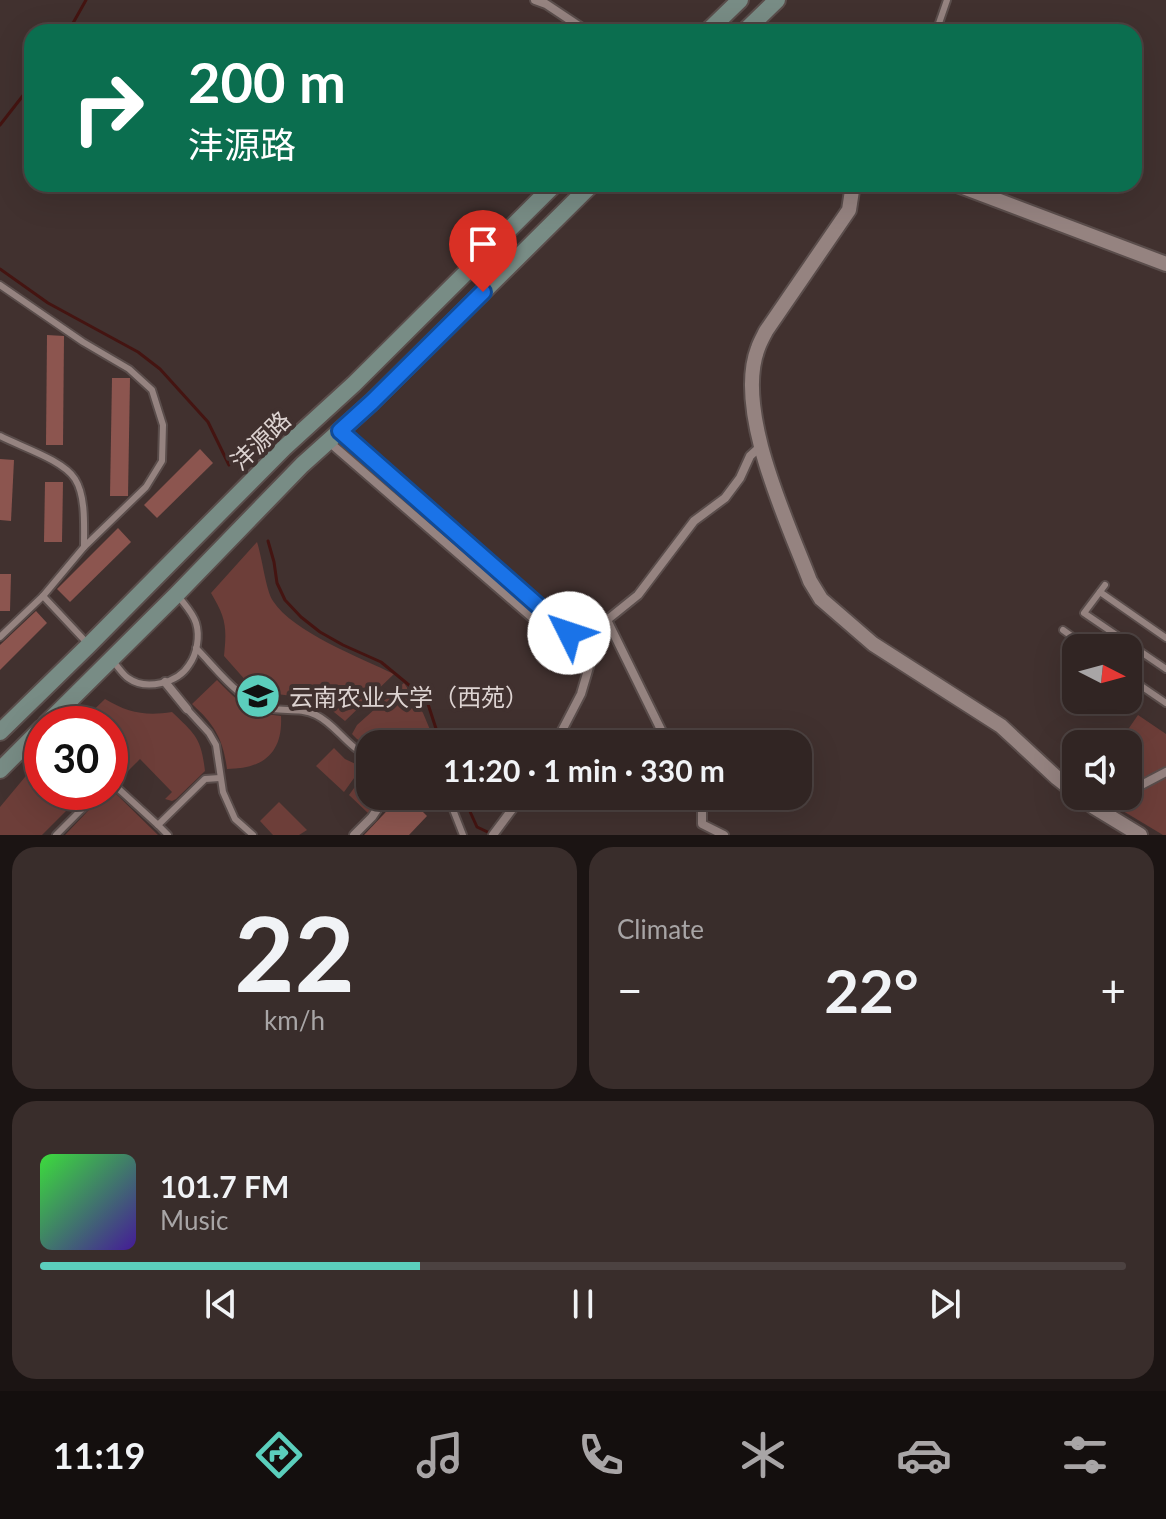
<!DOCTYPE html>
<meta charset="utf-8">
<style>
:root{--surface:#312523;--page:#392d2b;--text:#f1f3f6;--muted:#a8a5a6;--line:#4c4241;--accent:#5bcebc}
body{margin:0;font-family:Lato,"Noto Sans SC",sans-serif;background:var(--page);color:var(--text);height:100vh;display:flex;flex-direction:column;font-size:30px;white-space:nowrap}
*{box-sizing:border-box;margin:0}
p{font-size:26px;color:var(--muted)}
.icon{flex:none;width:44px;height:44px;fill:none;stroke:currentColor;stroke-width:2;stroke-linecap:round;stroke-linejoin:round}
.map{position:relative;height:835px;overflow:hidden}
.details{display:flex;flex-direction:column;gap:12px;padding:12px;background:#1b1413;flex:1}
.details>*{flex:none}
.banner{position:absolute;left:24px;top:24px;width:1118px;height:168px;border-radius:24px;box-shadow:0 8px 32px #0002,0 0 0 2px var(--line);background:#0b6e4f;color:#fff;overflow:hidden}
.needle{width:52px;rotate:96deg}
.controls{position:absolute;left:1062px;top:634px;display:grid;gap:16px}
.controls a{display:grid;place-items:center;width:80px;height:80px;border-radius:16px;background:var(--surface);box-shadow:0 8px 32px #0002,0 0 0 2px var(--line);font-size:40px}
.speed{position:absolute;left:24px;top:706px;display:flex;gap:16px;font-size:40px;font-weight:700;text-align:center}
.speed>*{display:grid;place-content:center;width:104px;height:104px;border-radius:50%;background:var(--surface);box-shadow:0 8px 32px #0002,0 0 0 2px var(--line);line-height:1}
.speed .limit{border:12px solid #d22;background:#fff;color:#111}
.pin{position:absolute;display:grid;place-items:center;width:68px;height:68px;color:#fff;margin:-82px -34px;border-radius:50% 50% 50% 0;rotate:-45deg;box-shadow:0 0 8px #0007}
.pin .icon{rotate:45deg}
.me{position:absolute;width:88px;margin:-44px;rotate:311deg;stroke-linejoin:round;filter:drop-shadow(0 0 6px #0008)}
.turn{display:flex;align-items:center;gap:28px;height:168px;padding:0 32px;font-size:36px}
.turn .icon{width:104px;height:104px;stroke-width:2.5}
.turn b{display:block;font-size:56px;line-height:68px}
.big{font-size:60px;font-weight:700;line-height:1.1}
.details .card{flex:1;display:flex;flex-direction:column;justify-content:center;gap:12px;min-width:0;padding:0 28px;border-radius:24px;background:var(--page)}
.details .dial{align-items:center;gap:0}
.dial b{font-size:104px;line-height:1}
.song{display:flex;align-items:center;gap:24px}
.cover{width:96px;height:96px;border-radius:12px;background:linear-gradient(135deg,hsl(120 70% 55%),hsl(260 70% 35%))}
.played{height:8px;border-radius:4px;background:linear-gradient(90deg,var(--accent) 35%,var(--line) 35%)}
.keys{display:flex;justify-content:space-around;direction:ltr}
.heat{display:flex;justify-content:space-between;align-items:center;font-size:44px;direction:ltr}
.details .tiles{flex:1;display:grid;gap:12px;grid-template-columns:1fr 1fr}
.card:last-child{grid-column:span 2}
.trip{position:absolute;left:356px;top:730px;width:456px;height:80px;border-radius:24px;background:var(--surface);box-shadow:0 8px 32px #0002,0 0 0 2px var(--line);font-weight:700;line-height:80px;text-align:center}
.tabs{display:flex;height:128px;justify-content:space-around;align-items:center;background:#140f0e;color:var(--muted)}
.tabs .icon{width:56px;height:56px}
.tabs .on{color:var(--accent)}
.tabs b{font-size:36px;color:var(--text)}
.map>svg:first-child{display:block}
.green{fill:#6d3e39}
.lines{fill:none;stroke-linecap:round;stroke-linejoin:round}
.stream{stroke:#441411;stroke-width:3}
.building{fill:#8c554f}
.service-casing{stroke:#5a4d4b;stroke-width:10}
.minor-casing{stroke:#5a4d4b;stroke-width:12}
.tertiary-casing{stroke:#5a4d4b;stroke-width:18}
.secondary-casing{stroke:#5a4d4b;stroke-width:20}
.service{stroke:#958380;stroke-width:6}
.minor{stroke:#958380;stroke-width:8}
.tertiary{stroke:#958380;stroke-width:14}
.secondary{stroke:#788c85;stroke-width:16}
.route-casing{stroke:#114b97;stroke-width:20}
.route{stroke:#1a73e8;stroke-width:14}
.labels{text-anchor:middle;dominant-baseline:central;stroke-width:8;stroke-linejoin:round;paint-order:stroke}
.street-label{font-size:24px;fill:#ddd3d1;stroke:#41312f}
.poi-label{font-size:24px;fill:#ddd3d1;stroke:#41312f;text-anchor:start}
</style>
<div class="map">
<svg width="1166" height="835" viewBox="0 0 1166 835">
<rect width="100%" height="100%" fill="#41312f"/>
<g class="green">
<path d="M257,542C262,557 266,591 273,601C293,632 361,658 394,674L345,721L324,704L309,698L260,692L247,682L224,656C227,627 226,618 211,593Z"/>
<path d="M217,680C239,702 248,713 281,716C283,753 263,769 227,769C223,739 215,725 192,704Z"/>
<path d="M404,683L423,713L436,744H370V747L357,739L352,734L357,725Z"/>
<path d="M105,699C128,713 146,716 172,712C196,735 201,738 205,771L176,799L172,801L165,799L172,792L140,759L119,780L110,772V724H79Z"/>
<path d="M1138,715L1166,734V835H1163L1098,796H1128V744H1118Z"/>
<path d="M334,748L345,759L362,767L344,792L316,766Z"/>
<path d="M42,759V792H85L42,835H0V807L30,771Z"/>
<path d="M367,770L370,771V796H382L369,814L349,795Z"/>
<path d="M110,788L158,835H65L106,792H110Z"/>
<path d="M279,802L307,830L299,835H273L260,821Z"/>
</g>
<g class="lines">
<g class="stream">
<path d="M68,32L86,0"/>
<path d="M0,125L32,84"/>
<path d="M0,269L48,303L138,352L160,369L208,422L229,465"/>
<path d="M268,541L274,562L277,583L285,600L301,617L320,632L343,645L381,662L415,690L428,704L441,744"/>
<path d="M463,796L477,827L492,834"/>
</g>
</g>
<g class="building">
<path d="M47,335L64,336L63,445H46Z"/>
<path d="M112,378H130L128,496H110Z"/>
<path d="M200,449L213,463L157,518L144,505Z"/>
<path d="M0,459L14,460L11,521L0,520Z"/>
<path d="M45,482H63L62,542H44Z"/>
<path d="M118,528L131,542L70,602L57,589Z"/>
<path d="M0,574H11L10,611H0Z"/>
<path d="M36,611L47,623L0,670V645Z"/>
<path d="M401,796H407L427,816L409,835H364Z"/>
</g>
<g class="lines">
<g class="service-casing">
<g id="service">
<path d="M936,32L947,0"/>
<path d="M0,285L83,342L129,369L152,390L163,425L162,461L146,487L84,547"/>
<path d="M0,436C21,447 63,460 75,479C86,496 84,527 84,547L43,596L0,637"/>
<path d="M1105,585L1084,613L1166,669"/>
<path d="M1100,592L1166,638"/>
<path d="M43,596L87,643"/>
<path d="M1063,630L1088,648"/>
<path d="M196,648C218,670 240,703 273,709C288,711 302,708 316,715C337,725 348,749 370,756"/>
<path d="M111,659C117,665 122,674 128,678C146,691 178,683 189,665C197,654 200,636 196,623C193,613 185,605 179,597"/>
<path d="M1128,677L1166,703"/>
<path d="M187,709L209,733L216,745L223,792L235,819L253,835"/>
<path d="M110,781L158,825"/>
<path d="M445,796L452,807L463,835"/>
<path d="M56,835L99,792"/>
<path d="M168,835L158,825L205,779L220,778"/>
</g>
</g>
<g class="minor-casing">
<g id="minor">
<path d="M535,0L546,4L588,32"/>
<path d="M329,442L587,665L591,660V653L340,431"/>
<path d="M165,682L187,709"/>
<path d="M555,744L581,694L591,660L603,640L607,620"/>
<path d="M668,744L607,620L638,595L694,521L725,498L740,478L750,456L761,446"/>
<path d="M1128,792L1166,772"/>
<path d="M702,796V824L724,835"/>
<path d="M1095,807L1120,796"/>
<path d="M354,835L372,817L386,796"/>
<path d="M493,835L522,796"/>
</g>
</g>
<g class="tertiary-casing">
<g id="tertiary">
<path d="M853,184L849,210L766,331C763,337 760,342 758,348C734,410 787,521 810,581L821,599L873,644L1001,726L1057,778L1076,793"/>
<path d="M955,184L1166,264"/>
<path d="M1080,796L1094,807L1140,835"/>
</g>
</g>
<g class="secondary-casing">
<g id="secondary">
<path d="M707,32L740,0"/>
<path d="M744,32L777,0"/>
<path d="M46,724L176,595L302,465L372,402L592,184"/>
<path d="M0,732L89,645L284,448L354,384L555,184"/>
<path d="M0,770L42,728"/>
</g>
</g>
<use href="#service" class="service"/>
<use href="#minor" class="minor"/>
<use href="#tertiary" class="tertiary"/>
<use href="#secondary" class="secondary"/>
</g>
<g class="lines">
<g class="route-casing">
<path id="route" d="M483,292L372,402L340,431L569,633"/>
</g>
<use href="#route" class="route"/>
</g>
<defs>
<g id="university-disc" transform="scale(2.3)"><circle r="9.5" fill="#5bcebc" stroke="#41312f"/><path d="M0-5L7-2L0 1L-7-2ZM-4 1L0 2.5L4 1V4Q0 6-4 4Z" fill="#111"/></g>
</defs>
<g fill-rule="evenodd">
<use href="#university-disc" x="258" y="696"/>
</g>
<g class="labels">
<g class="street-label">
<text transform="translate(260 440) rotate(-44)">沣源路</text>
</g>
<g class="poi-label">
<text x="289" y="696">云南农业大学（西苑）</text>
</g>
</g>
</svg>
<div class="controls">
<a><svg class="needle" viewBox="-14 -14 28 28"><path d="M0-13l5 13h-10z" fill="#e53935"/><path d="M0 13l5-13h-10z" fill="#a8a5a6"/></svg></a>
<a><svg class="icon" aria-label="sound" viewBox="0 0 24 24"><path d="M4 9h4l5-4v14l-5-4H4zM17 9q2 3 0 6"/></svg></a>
</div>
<div class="speed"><div class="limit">30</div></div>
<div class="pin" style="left:483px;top:292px;background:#d93025"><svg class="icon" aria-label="arrive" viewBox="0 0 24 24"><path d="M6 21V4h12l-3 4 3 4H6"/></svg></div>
<svg class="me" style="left:569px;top:633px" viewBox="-20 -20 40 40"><circle r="19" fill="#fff"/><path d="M0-13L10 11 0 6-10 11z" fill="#1a73e8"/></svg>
<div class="trip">11:20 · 1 min · 330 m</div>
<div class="banner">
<div class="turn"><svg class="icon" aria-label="right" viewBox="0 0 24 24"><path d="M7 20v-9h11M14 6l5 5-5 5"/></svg><div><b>200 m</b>沣源路</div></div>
</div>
</div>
<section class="details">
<div class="tiles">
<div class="card dial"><b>22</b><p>km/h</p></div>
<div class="card"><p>Climate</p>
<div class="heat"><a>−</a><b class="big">22°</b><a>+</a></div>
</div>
<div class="card">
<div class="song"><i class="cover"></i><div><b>101.7 FM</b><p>Music</p></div></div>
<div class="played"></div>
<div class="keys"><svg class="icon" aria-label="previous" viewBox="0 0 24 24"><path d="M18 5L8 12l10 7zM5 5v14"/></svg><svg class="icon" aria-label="pause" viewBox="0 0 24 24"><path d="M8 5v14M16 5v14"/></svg><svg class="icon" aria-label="next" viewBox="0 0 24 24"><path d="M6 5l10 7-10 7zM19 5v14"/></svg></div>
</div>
</div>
</section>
<nav class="tabs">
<b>11:19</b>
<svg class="icon on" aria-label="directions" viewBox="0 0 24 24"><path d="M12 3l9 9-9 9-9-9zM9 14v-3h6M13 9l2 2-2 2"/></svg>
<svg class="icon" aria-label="music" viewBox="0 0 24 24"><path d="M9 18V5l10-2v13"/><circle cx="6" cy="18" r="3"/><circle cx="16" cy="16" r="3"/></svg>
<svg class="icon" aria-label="phone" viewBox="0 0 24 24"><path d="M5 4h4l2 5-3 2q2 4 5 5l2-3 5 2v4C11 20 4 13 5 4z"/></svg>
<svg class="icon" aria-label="climate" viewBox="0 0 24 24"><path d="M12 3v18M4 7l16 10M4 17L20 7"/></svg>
<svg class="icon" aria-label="car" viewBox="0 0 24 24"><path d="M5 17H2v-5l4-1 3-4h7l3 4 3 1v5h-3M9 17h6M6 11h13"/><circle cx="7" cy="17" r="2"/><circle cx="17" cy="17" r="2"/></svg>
<svg class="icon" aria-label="filters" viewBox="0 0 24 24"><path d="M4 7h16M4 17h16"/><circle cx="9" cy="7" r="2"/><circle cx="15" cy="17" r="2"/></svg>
</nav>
